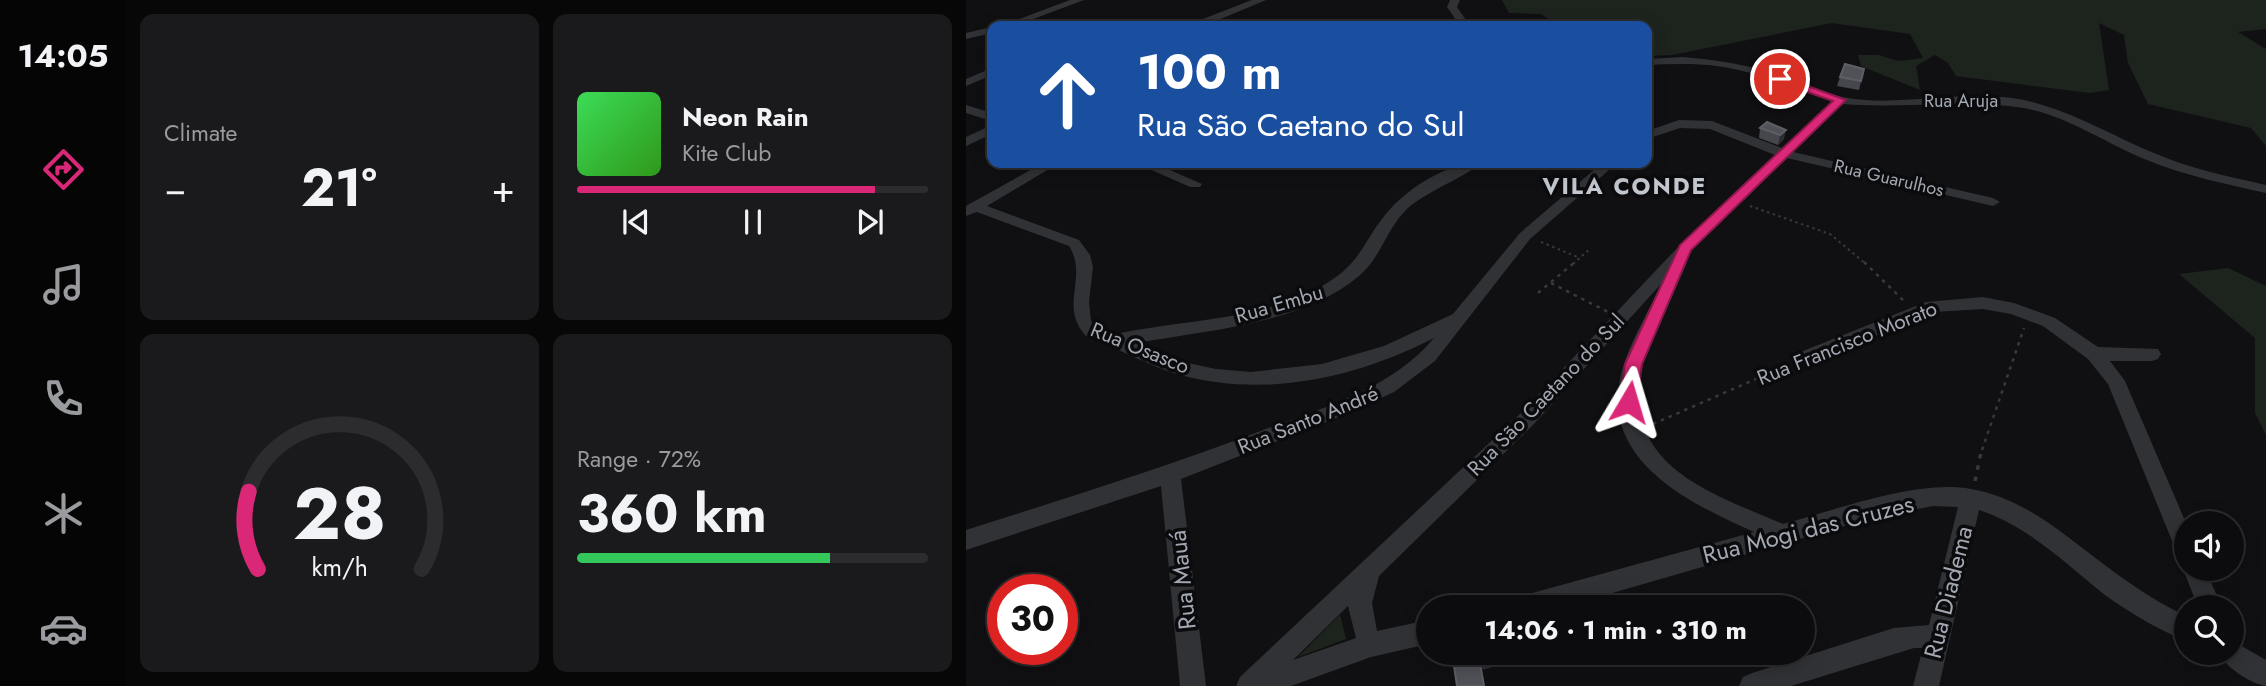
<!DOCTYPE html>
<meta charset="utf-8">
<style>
:root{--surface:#0c0c0e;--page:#1a1a1c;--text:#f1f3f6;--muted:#9a9b9e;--line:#2c2c2e;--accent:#db2777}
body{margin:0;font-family:Jost,sans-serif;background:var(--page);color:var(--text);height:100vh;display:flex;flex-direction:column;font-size:26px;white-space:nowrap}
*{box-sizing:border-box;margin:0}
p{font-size:23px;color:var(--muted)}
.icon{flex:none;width:38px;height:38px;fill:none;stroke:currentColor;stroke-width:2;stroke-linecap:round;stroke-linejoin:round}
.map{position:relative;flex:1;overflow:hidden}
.drawer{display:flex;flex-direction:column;gap:14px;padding:14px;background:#070708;width:840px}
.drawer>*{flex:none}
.banner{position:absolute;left:21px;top:21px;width:665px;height:147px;border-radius:14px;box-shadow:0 4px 18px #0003,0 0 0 2px var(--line);background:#1a4fa0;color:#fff;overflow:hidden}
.controls{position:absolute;left:1208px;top:511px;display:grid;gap:14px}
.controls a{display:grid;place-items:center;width:70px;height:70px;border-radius:50%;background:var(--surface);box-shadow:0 4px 18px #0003,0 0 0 2px var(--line);font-size:35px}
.speed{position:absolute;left:21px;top:574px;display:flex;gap:14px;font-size:35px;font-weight:700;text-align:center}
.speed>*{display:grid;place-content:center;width:91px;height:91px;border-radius:50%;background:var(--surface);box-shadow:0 4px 18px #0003,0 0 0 2px var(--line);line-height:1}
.speed .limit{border:10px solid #d22;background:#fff;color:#111}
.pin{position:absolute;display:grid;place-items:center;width:60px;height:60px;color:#fff;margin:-30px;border:4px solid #fff;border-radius:50%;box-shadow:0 2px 7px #0007}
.me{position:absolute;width:77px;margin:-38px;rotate:7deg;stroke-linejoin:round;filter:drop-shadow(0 0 5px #0008)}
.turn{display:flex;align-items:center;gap:24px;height:147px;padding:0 35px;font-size:32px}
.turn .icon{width:91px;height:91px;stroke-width:2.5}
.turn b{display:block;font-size:49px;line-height:60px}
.big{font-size:52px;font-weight:700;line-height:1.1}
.drawer .widget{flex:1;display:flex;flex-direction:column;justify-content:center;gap:10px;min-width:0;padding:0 24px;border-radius:14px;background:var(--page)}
.drawer .dial{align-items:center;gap:0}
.dial svg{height:182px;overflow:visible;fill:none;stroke:var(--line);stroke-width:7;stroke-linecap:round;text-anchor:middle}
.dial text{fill:var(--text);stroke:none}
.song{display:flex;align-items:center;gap:21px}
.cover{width:84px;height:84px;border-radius:10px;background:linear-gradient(135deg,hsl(130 70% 55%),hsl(110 70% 35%))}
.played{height:7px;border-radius:4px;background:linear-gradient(90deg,var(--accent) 85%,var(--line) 85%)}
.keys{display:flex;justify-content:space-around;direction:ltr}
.heat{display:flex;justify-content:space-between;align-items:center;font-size:38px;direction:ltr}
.charge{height:10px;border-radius:5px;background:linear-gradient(90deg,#34c759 72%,var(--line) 0)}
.drawer .tiles{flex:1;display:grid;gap:14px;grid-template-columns:repeat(2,1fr)}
.trip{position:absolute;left:450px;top:595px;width:399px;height:70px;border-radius:35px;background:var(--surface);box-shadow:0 4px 18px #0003,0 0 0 2px var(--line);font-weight:700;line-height:70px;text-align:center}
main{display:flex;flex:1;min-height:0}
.tab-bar{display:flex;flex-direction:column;width:126px;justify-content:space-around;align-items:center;background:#050506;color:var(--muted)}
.tab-bar .icon{width:49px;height:49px}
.tab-bar .selected{color:var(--accent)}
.tab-bar b{font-size:32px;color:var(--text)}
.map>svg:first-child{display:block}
.green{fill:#1d241e}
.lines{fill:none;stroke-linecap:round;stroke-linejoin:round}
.path-far2{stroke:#37393d;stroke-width:2;stroke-dasharray:2.5 3.5;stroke-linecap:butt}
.path-far1{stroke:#37393d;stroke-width:2.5;stroke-dasharray:3.5 5;stroke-linecap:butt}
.path{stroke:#37393d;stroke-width:3.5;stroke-dasharray:4.5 7;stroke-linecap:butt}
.minor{fill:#313236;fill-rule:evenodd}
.wall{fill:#46474d}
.shaded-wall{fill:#2c2d31}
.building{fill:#505258;stroke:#5d5f66;stroke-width:2}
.route{fill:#db2777;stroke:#8e194d;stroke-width:2}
.labels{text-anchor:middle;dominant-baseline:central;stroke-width:7;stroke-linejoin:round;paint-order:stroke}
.far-street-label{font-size:18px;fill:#a2a7b2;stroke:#0b0b0d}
.street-label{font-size:21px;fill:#a2a7b2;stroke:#0b0b0d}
.far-district-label{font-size:23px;font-weight:bold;letter-spacing:2px;fill:#c2c6ce;stroke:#0b0b0d}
.near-street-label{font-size:24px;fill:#a2a7b2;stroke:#0b0b0d}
</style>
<main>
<nav class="tab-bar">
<b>14:05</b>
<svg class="icon selected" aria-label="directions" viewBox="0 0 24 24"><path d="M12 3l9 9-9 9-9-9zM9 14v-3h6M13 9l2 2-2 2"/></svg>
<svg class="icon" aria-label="music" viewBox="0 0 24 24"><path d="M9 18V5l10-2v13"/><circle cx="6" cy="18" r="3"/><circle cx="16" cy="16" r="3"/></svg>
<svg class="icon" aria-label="phone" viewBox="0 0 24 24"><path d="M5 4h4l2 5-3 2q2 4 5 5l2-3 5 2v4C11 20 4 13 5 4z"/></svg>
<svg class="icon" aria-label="climate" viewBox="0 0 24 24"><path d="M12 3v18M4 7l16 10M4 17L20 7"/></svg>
<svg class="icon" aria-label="car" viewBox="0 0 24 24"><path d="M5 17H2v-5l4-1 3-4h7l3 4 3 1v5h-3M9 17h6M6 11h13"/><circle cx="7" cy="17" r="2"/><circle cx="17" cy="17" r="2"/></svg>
</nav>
<section class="drawer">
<div class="tiles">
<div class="widget"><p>Climate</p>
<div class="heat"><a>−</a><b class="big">21°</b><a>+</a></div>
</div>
<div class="widget">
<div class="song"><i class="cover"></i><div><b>Neon Rain</b><p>Kite Club</p></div></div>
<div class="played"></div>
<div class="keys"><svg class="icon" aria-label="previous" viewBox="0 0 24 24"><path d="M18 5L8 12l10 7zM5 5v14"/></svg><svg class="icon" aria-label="pause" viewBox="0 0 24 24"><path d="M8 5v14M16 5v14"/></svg><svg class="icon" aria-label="next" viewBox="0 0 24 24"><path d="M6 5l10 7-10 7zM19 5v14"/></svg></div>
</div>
<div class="widget dial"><svg viewBox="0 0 100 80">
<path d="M14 69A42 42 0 1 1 86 69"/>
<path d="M14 69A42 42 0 0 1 10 35" stroke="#db2777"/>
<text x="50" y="56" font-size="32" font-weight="700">28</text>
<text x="50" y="72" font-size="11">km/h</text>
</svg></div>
<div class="widget"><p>Range · 72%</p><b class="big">360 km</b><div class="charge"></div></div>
</div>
</section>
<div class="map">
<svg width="1300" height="686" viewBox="0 0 1300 686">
<rect width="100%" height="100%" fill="#101012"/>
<g class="green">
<path d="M536,0H1300V29L1272,32L1300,49V146L1285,128L1182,104L1162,63L1158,35L1133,23L1143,90L1124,93L990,76L982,63L969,55L950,66L954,90L895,66L892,55H912L932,61L957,58L944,34L866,23L706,55L681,56V26H593L575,14L543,13Z"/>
<path d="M1262,268L1300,286V435L1289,413V338L1213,274Z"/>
<path d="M374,615L380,639L332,657Z"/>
</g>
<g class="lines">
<g class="path-far2">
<path d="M784,206L864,234L900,264"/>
<path d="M575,242L614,258"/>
<path d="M607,264L625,248"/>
</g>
<g class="path-far1">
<path d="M898,262L939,302"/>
<path d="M585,283L642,312"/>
<path d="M572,293L609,262"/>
<path d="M687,424L822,365"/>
<path d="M1016,450L1058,328"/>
</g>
<path class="path" d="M1009,481L1016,448"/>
<g class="minor">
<path d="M104,0H118L49,26H35Z"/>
<path d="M286,0H300L245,23L250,26H83L88,23L191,19L229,22Z"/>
<path d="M484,0H494L491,7L504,26H494L481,7Z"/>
<path d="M26,27V33L0,39V33Z"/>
<path d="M717,57C753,60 787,66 821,77C839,83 857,93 876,97C937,109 1002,86 1066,102C1109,113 1147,136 1188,153C1224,169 1262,176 1300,185V193C1260,184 1220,176 1181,160C1141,144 1102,116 1058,108C998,98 938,109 877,104L827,152L1027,198L1034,202L1027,206L821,158L718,258L721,262C711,285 701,308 691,331C686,343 678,354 676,366C655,466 743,492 817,524C870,510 952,479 1005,489C1035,494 1063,509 1087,526C1131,558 1171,593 1220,616V641C1191,629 1164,613 1139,595C1099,563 1062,526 1013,510L973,686H947L957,648H948L825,686H773L777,677L786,673L928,628L963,625L992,507L967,506L906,518L598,607H547L551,599L559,595L788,532C719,501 625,456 659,361C668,335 684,309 695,284L567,425L413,576L406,603L411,631L462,620V644L405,657L325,686H270L274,677L553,415L714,245L809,155L744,129L714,128L681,139V131L713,120L746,121L816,148L866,101C829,88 790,71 751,66C728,63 704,64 681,65V59ZM382,606L390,638L327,660Z"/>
<path d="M26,68V75L0,86V79Z"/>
<path d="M0,105L26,113V121L0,113Z"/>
<path d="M26,125V134L0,146V137Z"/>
<path d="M77,163H93L21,206L113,240L124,255L127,267L123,302L125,321L132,328L150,334C219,319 299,321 361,283C395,262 396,244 419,215C440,189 480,163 514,163C502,176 461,191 442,208C421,227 415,258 393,276C337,324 241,330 171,343L217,362L250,369L285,372L356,364L418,346L487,314L554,233L636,163H651L564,239L469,361L428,392L383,413L215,479L240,686H214L195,486L0,550V530C98,499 196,468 292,432C353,409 425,390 468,338C390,378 300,398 214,375C182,366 152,348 120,336C92,305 123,278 103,246L11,212L0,216V206Z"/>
<path d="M170,163H188L236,184L234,187H224Z"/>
<path d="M1017,297L1048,303L1089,318L1132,347L1192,349L1195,354L1192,359L1186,361H1144L1159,381L1220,523V558L1212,555L1209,548L1142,384L1122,359L1077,326L1045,314L1017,309L968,312L844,363H832L829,358L832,353L960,302Z"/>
<path d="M1220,562V569H1239L1256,607H1232L1217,569Z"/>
<path d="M1265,640L1300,660V686C1285,684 1259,667 1253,653H1265Z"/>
</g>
</g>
<g class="wall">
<path d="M898,69L893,90L871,86L874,77Z"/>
<path d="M801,122L818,139L812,145L793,138L794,128Z"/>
</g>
<g class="shaded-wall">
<path d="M820,130L818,139L812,145L814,135Z"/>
<path d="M512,653H532L535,664L517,670L516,669L519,686H518Z"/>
</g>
<g class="building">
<path d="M879,64L898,69L895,81L874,77Z"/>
<path d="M801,122L820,130L814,135L794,128Z"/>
<path d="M509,653H512L518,686H491L487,659Z"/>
<path d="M513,653H532L533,661L515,666Z"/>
</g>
<path class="route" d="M814,76L880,100L725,250L676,364L671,402L669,407H656L654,402L659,364L714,245L867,101L810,81V77Z"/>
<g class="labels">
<g class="far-street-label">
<text x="995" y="101">Rua Aruja</text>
<text transform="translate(923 178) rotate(13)">Rua Guarulhos</text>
</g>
<g class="street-label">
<text transform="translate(313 304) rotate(-16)">Rua Embu</text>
<text transform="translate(881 343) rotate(-22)">Rua Francisco Morato</text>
<text transform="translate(174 348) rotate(22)">Rua Osasco</text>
<text transform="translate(580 395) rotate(-46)">Rua São Caetano do Sul</text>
<text transform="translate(342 420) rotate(-22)">Rua Santo André</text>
</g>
<g class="far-district-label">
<text x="659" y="186">VILA CONDE</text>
</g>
<g class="near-street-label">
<text transform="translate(842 529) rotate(-14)">Rua Mogi das Cruzes</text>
<text transform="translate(216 580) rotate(-96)">Rua Mauá</text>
<text transform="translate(982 592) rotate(-76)">Rua Diadema</text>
</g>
</g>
</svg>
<div class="controls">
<a><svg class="icon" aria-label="sound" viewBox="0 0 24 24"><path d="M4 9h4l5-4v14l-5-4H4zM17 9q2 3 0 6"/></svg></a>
<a><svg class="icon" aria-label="search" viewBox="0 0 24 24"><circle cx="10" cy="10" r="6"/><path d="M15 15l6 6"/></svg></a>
</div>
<div class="speed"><div class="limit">30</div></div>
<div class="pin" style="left:814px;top:79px;background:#d93025"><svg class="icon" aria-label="arrive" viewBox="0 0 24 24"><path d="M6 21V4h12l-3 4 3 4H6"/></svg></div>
<svg class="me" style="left:663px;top:402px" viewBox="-20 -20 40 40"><path d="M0-17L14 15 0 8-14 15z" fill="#db2777" stroke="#fff" stroke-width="4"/></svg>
<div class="trip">14:06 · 1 min · 310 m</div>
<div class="banner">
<div class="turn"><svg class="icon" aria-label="ahead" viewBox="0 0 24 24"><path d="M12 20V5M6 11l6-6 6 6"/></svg><div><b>100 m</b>Rua São Caetano do Sul</div></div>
</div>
</div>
</main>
